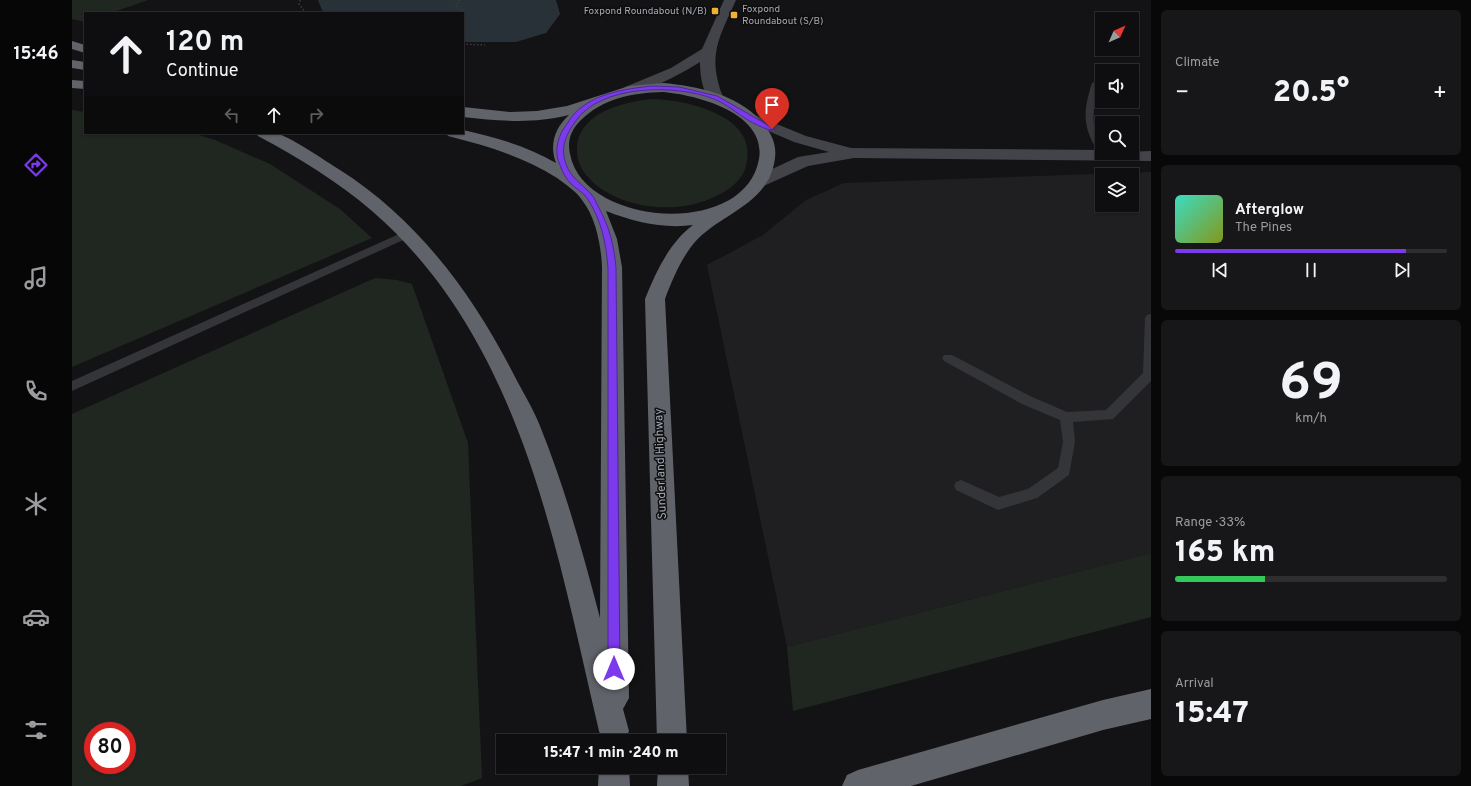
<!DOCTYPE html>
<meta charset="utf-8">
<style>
:root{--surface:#0e0e10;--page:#171719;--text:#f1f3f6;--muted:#9b9c9f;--line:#2e2e30;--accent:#7c3aed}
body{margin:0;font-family:Overpass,sans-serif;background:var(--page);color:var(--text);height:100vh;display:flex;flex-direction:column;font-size:15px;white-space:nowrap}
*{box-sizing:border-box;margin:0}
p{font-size:13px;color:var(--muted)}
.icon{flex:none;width:22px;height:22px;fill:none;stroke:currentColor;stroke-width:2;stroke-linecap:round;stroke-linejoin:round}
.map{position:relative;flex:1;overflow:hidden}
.sheet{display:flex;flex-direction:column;gap:10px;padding:10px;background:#080809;width:320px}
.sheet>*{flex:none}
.top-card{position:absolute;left:12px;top:12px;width:380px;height:122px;border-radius:0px;box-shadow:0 1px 3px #0004,0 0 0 1px var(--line);background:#0e0e10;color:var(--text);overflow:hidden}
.needle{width:26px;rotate:45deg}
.fabs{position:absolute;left:1023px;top:12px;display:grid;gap:8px}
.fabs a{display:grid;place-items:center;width:44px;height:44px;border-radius:0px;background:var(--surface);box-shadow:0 1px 3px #0004,0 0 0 1px var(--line);font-size:20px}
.speed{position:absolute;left:12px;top:722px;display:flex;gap:8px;font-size:20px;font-weight:700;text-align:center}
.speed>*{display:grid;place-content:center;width:52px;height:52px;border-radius:50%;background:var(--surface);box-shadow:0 1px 3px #0004,0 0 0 1px var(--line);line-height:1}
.speed .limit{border:6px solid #d22;background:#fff;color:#111}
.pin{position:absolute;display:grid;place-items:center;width:34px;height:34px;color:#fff;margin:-41px -17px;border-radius:50% 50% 50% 0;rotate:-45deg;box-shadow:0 0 4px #0007}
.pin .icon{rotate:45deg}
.me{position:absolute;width:44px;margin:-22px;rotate:0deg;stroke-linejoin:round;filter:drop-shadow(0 0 3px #0008)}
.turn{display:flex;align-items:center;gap:14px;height:84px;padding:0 16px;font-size:18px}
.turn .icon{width:52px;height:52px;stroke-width:2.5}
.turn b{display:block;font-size:28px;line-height:34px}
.lanes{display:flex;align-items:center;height:38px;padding:0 16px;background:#0003;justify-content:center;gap:20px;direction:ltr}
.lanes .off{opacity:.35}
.big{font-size:30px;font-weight:800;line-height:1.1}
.sheet .widget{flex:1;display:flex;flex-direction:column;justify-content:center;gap:6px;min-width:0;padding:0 14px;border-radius:6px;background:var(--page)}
.sheet .dial{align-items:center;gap:0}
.dial b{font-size:52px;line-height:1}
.song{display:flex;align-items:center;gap:12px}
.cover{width:48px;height:48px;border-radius:6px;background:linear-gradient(135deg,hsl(170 70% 55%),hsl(70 70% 35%))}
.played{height:4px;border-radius:2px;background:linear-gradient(90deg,var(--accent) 85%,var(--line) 85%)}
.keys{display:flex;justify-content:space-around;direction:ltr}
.heat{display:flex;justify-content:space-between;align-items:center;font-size:22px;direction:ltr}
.charge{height:6px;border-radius:3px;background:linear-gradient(90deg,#34c759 33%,var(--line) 0)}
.trip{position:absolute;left:424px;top:734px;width:230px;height:40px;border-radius:0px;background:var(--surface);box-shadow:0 1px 3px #0004,0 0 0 1px var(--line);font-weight:800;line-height:40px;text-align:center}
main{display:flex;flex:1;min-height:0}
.tab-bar{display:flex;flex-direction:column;width:72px;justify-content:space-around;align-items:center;background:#060606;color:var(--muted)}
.tab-bar .icon{width:28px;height:28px}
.tab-bar .active{color:var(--accent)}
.tab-bar b{font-size:18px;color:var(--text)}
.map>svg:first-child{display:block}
.built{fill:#1f1f21;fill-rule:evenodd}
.green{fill:#1f2720;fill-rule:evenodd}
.water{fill:#293138}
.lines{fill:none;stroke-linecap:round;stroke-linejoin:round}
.path{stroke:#3a3c40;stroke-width:1.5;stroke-dasharray:1.5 2;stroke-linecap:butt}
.lane{fill:#343539;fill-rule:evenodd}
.secondary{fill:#424449;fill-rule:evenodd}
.highway{fill:#60636a;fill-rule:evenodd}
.route{fill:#7c3aed;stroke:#51269a}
.poi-dot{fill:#efb131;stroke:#0e0e0f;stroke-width:1.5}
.labels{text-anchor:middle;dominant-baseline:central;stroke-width:3;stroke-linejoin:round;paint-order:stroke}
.far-poi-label{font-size:10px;fill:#a5a9b5;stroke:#0e0e0f;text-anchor:start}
.street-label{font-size:12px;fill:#a5a9b5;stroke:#0e0e0f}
</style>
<main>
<nav class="tab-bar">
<b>15:46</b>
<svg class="icon active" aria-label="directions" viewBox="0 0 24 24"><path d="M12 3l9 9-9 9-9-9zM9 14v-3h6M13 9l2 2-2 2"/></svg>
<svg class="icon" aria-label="music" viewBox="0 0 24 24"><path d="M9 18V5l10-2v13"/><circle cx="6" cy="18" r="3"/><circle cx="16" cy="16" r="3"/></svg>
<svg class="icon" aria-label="phone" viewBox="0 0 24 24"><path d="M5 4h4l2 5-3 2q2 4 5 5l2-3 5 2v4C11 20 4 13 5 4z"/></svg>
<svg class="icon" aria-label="climate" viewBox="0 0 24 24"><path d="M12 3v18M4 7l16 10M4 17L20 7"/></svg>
<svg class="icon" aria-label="car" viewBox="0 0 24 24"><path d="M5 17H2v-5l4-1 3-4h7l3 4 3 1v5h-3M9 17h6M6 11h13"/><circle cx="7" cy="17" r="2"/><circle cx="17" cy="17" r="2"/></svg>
<svg class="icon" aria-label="filters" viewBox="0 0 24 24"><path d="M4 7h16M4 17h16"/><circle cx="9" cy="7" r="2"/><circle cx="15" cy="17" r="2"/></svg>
</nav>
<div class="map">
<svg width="1079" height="786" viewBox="0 0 1079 786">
<rect width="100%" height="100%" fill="#131315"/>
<path class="built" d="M1079,172V553L715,647L635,265L691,235L734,200L772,183ZM1030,175H1060V205H1030Z"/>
<g class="green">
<path d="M0,0H76L39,13H13V22L0,19Z"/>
<path d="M580,99C616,100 688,116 674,166C670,182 654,192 640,198C603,215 544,209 516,177C509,170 505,160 505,150C505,113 551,102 580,99Z"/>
<path d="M0,110L13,112V133H121L143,140L198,164L268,209L300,238L0,367Z"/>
<path d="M303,278L325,280L340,284L396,443L410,778L389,786H0V414ZM21,731H55V765H21Z"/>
<path d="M1079,553V617L721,711L715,647Z"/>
</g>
<path class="water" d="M246,0H484L488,14L474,33L444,42H391V13H251Z"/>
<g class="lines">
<g class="path">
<path d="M228,0L227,4L234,13"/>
<path d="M388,0L384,6L393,12"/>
<path d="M391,44L413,45"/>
</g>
<g class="lane">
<path d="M1056,67H1059V71H1048Z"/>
<path d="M1030,78V83L1028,84C1024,99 1019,114 1023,129C1025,138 1030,144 1030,153H1033H1027C1010,127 1011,111 1020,83Z"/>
<path d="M336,230L341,234L340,236L0,391V381Z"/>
<path d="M1079,314V381L1041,419L1001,422L1003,442L997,475L965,498L926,510L884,490L882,486L884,482L889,480L927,497L956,489L986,468L991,442L988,420L950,404L872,361L870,358L872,355H880L958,396L995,412L1034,410L1071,373L1073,318L1075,315Z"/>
</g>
<g class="secondary">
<path d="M652,0H664C647,38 635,55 651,97L648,100H638C630,90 628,75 628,62C614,71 568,97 553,93L551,90L553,87L599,68L630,49Z"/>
<path d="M678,113L734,136L779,148L1030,150V153L1079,151V161L782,158L736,166L687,188L681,186L678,182L681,178L726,157L757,152L722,142L673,121L670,118L673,115Z"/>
</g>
<g class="highway">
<path d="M0,41L13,45V53L0,49Z"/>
<path d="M0,60L13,62V70L0,68Z"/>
<path d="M0,80L13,81V89L0,88Z"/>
<path d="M591,83C625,86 664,94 688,120C701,134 706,147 702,164C693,206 647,214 622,243C609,259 600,280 593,299L615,741H585L573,299C584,272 597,243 621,225C592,229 562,222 534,211L545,239L550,267L557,698L551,709L557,731L553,741H531L527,731C484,548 450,341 300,211C265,181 227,158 186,136L184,133C190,133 197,132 203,133C216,135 255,162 268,170C345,219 400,293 441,373C450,391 461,408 468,426C493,488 511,553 528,618L530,267C529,245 524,218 510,200C504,191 493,184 485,178C450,156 415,146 376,136L374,133H391V130C423,137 455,146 484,163C477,144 483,128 497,115C461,124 427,121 391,117V107L438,112L465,111L495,106L557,86ZM591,92C625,95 695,113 687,159C673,239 511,226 498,154C495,141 499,130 508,121C531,98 560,93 591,92Z"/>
<path d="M1079,689V719L1031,730L839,786H770L775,775L786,770L1031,700Z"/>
<path d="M527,767H557L558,786H526Z"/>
<path d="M586,767H616L617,786H585Z"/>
</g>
</g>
<path class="route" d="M580,86L607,87L645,96L703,129L697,130C690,127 682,124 676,120C664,113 655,104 642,99C604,84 528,84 503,122C494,135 488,147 494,164C498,177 510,184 519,194C523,198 525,205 528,210C538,229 542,246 544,268L548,669L546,673L542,675L538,673L536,669V268C534,242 529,219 515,198C511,192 504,189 499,184C494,179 490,171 488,165C482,153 485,139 492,128C496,123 499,117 503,113C523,93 553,89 580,86Z"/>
<g class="poi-dot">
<rect x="639" y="7" width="8" height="8" rx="2"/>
<rect x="658" y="11" width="8" height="8" rx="2"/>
</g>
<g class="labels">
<g class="far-poi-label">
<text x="670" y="9">Foxpond<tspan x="670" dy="12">Roundabout (S/B)</tspan></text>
<text x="635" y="11" text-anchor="end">Foxpond Roundabout (N/B)</text>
</g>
<g class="street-label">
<text transform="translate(589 464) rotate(-92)">Sunderland Highway</text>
</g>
</g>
</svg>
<div class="fabs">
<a><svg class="needle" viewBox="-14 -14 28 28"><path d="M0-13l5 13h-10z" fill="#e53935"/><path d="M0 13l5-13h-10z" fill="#9b9c9f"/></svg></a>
<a><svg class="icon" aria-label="sound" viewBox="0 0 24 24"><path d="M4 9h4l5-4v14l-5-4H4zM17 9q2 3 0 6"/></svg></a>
<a><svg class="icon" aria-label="search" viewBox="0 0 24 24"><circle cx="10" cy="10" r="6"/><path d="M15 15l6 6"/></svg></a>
<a><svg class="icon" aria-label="layers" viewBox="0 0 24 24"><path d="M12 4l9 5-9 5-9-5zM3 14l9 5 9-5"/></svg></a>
</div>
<div class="speed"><div class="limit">80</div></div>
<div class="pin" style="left:700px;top:129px;background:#d93025"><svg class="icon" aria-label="arrive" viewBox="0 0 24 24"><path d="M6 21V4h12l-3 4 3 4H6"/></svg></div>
<svg class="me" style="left:542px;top:669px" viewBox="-20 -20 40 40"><circle r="19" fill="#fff"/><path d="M0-13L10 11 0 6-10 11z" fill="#7c3aed"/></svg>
<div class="trip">15:47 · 1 min · 240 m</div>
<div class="top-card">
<div class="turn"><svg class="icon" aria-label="ahead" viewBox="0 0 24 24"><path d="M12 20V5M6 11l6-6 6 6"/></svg><div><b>120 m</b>Continue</div></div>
<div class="lanes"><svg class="icon off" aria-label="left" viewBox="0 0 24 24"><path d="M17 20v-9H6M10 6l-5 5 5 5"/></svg><svg class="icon" aria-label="ahead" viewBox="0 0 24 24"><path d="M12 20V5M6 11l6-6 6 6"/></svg><svg class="icon off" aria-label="right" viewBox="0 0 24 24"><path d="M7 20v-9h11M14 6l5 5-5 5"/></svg></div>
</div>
</div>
<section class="sheet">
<div class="widget"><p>Climate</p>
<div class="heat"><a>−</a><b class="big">20.5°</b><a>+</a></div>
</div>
<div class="widget">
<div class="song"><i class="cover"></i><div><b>Afterglow</b><p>The Pines</p></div></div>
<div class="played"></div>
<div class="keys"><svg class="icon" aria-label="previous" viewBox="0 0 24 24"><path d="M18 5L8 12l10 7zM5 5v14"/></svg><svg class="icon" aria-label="pause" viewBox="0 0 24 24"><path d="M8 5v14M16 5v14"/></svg><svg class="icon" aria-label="next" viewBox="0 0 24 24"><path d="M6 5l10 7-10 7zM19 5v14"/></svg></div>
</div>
<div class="widget dial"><b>69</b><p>km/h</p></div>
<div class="widget"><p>Range · 33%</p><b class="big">165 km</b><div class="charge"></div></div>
<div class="widget"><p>Arrival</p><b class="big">15:47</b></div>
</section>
</main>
